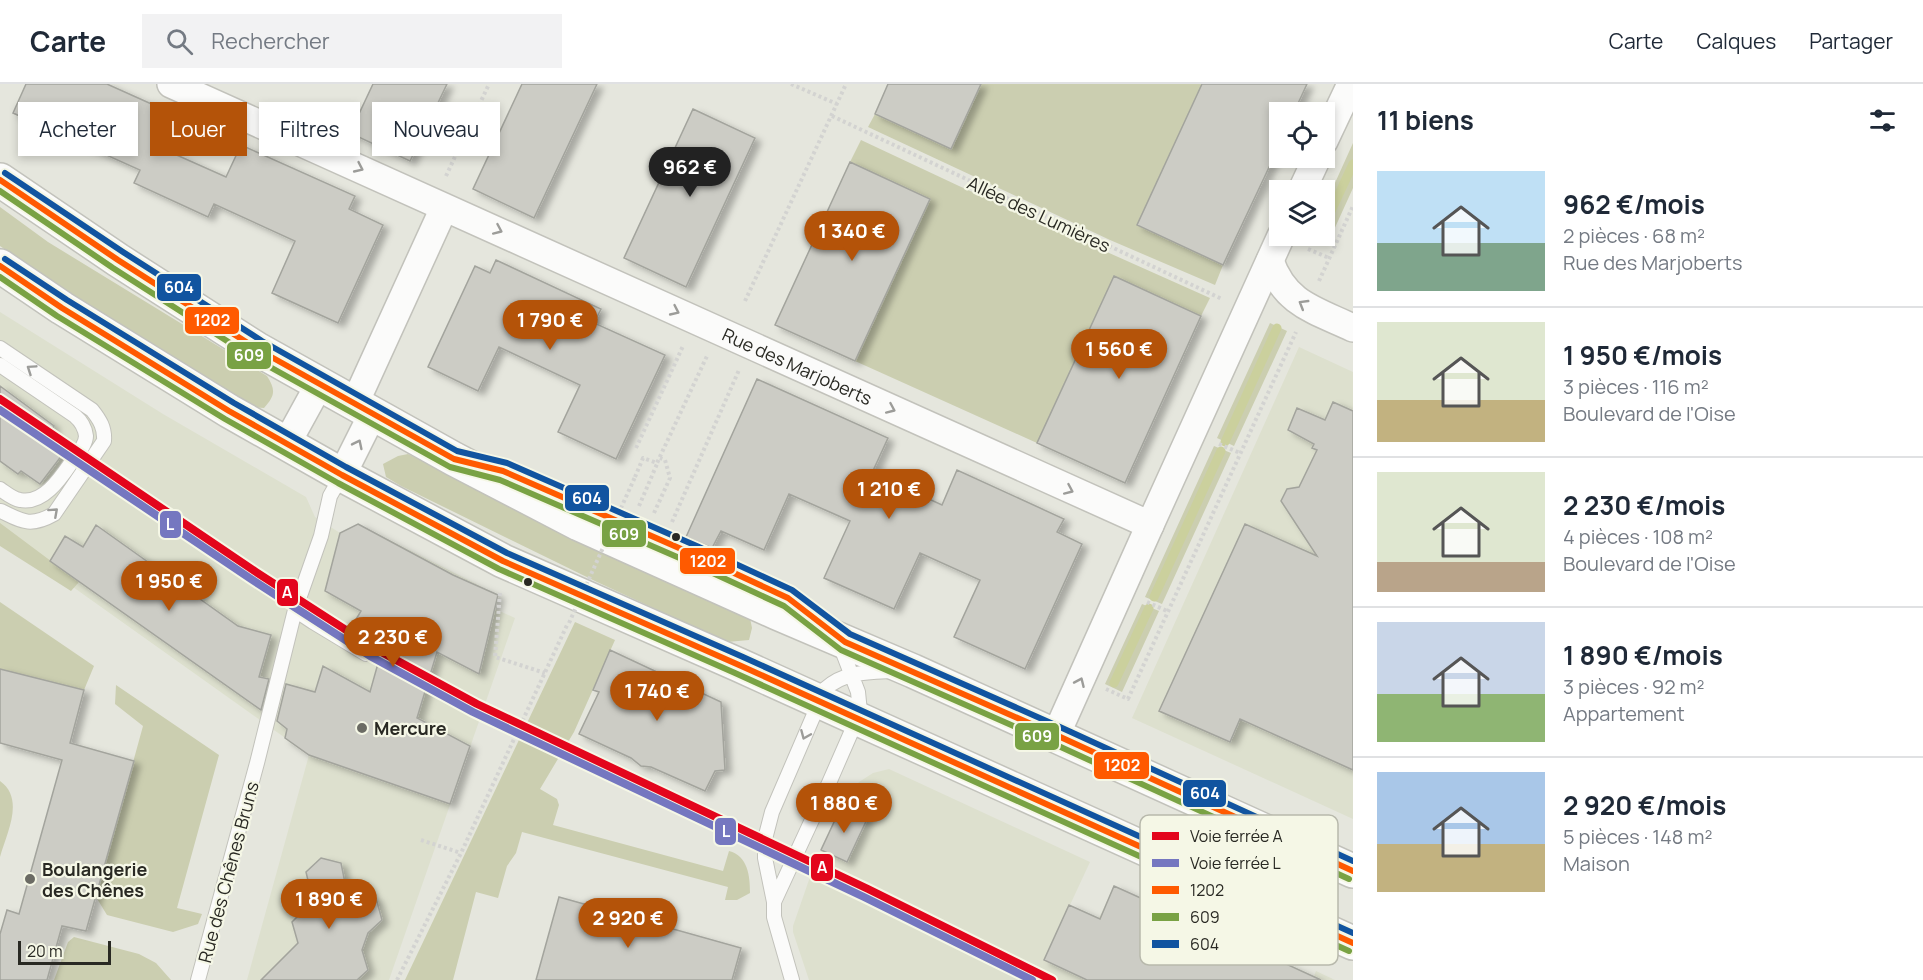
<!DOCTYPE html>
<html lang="fr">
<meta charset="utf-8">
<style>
body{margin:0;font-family:Manrope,sans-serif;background:#f2f2f3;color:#1f2937;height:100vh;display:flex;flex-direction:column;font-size:22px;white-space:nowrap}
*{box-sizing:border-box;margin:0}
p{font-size:20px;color:#747a83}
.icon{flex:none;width:33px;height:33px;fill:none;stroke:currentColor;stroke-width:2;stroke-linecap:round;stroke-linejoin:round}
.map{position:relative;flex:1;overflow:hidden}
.side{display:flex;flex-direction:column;background:#fff;width:570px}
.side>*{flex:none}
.hud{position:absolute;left:18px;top:18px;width:570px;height:54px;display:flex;gap:12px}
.buttons{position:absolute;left:1269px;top:18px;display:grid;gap:12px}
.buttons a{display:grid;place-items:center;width:66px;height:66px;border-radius:0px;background:#fff;box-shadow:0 3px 9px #0003;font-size:30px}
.scale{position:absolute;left:18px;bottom:15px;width:93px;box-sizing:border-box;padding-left:6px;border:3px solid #292923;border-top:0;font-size:16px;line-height:21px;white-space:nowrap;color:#292923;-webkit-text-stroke:4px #f5f7e6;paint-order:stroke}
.price{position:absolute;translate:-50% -51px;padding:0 14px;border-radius:21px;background:#b45309;color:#fff;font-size:20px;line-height:39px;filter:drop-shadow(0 2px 3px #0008)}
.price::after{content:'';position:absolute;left:50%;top:36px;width:18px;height:14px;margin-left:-9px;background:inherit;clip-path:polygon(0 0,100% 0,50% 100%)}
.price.current{background:#222;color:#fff}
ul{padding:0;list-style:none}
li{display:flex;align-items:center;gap:18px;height:150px;padding:0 24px}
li+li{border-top:2px solid #e0e1e3}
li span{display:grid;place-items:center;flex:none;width:168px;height:120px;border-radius:0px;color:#555}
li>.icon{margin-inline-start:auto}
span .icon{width:72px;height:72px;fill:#fffc;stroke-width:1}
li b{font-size:26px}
h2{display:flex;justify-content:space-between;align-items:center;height:72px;padding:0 24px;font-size:26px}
.pill{padding:0 21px;border-radius:0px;background:#fff;box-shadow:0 3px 9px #0003;font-size:21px;line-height:54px}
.pill.current{background:#b45309;color:#fff}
header{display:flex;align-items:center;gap:36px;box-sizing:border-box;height:84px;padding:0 30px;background:#fff;border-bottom:2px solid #e0e1e3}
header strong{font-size:28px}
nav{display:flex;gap:33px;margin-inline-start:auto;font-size:21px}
.search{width:420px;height:54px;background:#f2f2f3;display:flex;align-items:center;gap:15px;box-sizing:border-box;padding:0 21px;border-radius:0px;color:#747a83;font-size:22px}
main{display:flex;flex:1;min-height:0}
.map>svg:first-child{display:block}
.built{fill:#dde0ce}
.green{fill:#cbceb0}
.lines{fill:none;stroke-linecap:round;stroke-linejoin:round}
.stream{stroke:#cbd09d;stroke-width:9}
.building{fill:#ccccc5;stroke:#a3a49d;stroke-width:1.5;filter:url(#shadow)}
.lane-casing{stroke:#c2c2bb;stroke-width:16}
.street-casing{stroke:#c2c2bb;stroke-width:30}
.secondary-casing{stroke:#c2c2bb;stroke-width:36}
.path{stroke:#d3d3d1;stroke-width:4;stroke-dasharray:3 3;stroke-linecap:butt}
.lane{stroke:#fbfbfa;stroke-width:14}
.street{stroke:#fbfbfa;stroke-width:27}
.secondary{stroke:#fbfbfa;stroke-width:33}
.path-bridge{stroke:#d3d3d1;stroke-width:4;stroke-dasharray:3 3;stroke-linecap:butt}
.bus-1-casing{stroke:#f5f7e6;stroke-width:10}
.bus-2-casing{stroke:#f5f7e6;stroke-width:10}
.bus-3-casing{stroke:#f5f7e6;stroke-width:10}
.bus-1{stroke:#ff5a00;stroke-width:6}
.bus-2{stroke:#79a244;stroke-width:6}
.bus-3{stroke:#1154a0;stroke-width:6}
.rail-1-casing{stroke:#f5f7e6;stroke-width:12}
.rail-2-casing{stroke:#f5f7e6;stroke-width:12}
.rail-1{stroke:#e3051c;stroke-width:8}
.rail-2{stroke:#7577c0;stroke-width:8}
.oneway{stroke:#9c9c99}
.bus-dot{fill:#292923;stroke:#f5f7e6;stroke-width:2}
.poi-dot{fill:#6b6b64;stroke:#f5f7e6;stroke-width:2}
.labels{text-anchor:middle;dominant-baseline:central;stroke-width:4.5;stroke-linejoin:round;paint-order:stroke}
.street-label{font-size:18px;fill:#292923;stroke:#f5f7e6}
.poi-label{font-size:18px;font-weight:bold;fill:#292923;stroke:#f5f7e6;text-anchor:start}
.key{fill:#f5f7e6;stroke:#b8b9ac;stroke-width:1.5}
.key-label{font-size:16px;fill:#292923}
.line-badge{stroke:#f5f7e6;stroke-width:2}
.badge-label{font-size:16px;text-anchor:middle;font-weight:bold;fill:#fff}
</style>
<header>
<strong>Carte</strong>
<div class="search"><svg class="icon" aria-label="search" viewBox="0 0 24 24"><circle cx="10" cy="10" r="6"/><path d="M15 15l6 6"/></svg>Rechercher</div>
<nav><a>Carte</a><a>Calques</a><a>Partager</a></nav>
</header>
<main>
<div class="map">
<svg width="1353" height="896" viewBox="0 0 1353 896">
<defs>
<filter id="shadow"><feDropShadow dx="6" dy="4" stdDeviation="3" flood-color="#0004"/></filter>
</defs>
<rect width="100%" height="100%" fill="#e5e6dd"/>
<!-- built -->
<path class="built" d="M0 228 163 330 306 413 315 433 340 449 358 440 498 511 495 525 515 534 389 896H247L309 671 0 451Z
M1299 263 1353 288V735L1132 634Z
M889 685 1090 778 1070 821 1099 834 1114 802 1285 880 1287 878 1290 879 1289 881 1314 892 1316 887 1335 896H809L793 848V842L811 790 842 721 859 698 873 689Z"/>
<!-- green -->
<path class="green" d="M981 0H1202L1137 141 1223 181 1215 201 1110 156 868 43 875 30 951 65Z
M861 56 959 102 1210 214 1201 232 1114 192 1037 359 855 277 930 115 850 78Z
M1353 59V104L1328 159 1312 152H1324L1325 121Z
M0 123 48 158 267 292C276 306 275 312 264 324L251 323 117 242 0 162Z
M1270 239 1287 247 1234 362 1217 354Z
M1214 362 1231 369 1162 520 1145 513Z
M408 370 750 534 752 544 749 556 727 558 597 498 401 402 386 393 383 380 398 372Z
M0 439 79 498 71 507 0 462Z
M0 518 94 582 84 606 0 585Z
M1142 520 1159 527 1122 608 1105 600Z
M575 538 615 556 574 648 540 705 557 715 559 721 553 741 723 787 729 767C748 772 750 792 750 809L737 816H725L728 803 522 748 516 769 507 782 498 814 476 808 453 896H405Z
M116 601 219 671 177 824 202 830 198 840 173 848 107 831 96 813 143 642 115 620Z
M0 697C25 715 7 748 0 773Z
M74 853 139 870 156 879 171 896H54L68 858Z"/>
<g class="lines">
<!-- stream -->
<path class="stream" d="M1324 142 1353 80
M1319 154 1320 152
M1225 358 1277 244
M1154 513 1221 367
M1114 599 1149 524"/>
</g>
<!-- building -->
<path class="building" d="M26 0H107L167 27 152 60 226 93 241 61 355 112 349 125 383 141 338 239 272 209 295 157 214 120 208 133 134 99 140 86 13 29Z
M373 0H447L410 77 350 49Z
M522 0H597L534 134 473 105Z
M888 0H981L951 65 875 30Z
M1202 0H1307L1294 28H1280V60L1223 181 1137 141Z
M693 25 755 54 686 203 624 174Z
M850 78 930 115 855 277 775 241Z
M496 176 601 225 594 239 665 271 616 375 558 348 580 301 499 263 478 307 428 283 475 182 490 189Z
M1114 192 1201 232 1125 399 1037 359Z
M757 295 888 354 872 389 942 421 957 386 1064 435 1057 448 1082 460 1025 585 954 553 980 496 920 469 894 525 824 494 850 437 789 410 764 466 721 447 712 464 686 453Z
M0 302 54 342 50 348 69 362 40 400 21 387 18 390 0 377Z
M1333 318 1353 327V686L1240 635 1230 658 1159 627 1245 440 1317 472 1281 417 1287 405 1299 403 1317 366 1312 364 1314 360 1288 346 1297 324 1325 336Z
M358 440 453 491 498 511 479 590 437 568 417 634 470 662 450 720 309 671 285 654 287 645 277 637 286 600 315 608 323 582 370 608 384 558 361 545 362 541 355 537 361 527 325 507 340 449Z
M96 441 238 542 271 551 259 593 269 595 261 626 50 477 65 452 83 463Z
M610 566 721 618 725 686 715 687 705 707 651 683 641 682 631 674 579 650 599 608 593 606Z
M0 585 84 606 70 659 134 677 86 847 62 842 47 896H0V850L7 826 19 830 62 676 0 659Z
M842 721 868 733 847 778 821 766Z
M321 774 341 779 345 799 357 810 376 814 382 836 368 849 362 866 368 886 357 896H261L298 859 292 838 306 824 311 809 306 788Z
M1114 802 1225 852 1321 896H1087L1044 876 1069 821 1100 835Z
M559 813 741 864 732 896H536Z"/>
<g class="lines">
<!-- lane casing -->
<g class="lane-casing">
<path id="lane" d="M0 264 92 326C100 336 105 344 104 357L54 430C31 443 23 438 1 427
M0 281 75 332C81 337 85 344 86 352 86 360 78 370 73 376 62 392 44 421 20 416 13 415 6 409 0 405
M548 407 695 471 788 514 808 528
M295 526 313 538 366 570
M774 818 829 699 860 628 858 608 842 566 838 561
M198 896 257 679 295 526 321 452 330 412 342 391
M792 896 774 833V818L765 774V755L772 728 825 605C844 588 866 588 890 587"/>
</g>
<!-- street casing -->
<g class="street-casing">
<g id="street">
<path id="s1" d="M171 0 1150 441 1281 152"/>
<path d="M1324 57 1351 0"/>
<path d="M1302 106 1317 74"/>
<path d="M1270 177C1285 220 1315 226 1353 244"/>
<path d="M355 319 444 124"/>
<path d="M287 359 320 299"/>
<path d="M342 391 373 329"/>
<path d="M1056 651 1150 441"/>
</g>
</g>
<!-- secondary casing -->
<g class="secondary-casing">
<path id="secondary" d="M0 96 118 176 257 265 454 375 579 440 777 529 913 587 1353 787
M0 182 62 224 229 327 342 391 503 477 739 581 1353 859"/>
</g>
<!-- path -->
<path class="path" d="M791 0 837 20
M832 32 1222 215
M446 92 489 0
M1308 165 1329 174
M1319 197 1353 122
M745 217 846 0
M1219 360 1240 369
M636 364 683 262
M635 393 643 374 657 379 707 272
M639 422 657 380
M654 429 670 394 665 376 660 374
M672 438 739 286
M500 509 495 573 545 589
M1147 518 1167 527
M1106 605 1128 615 1296 248
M421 756 461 769
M397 896 461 769 568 539"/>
<!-- lane -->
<use href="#lane" class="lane"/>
<!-- street -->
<use href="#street" class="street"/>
<!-- secondary -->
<use href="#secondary" class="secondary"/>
<!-- path-bridge -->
<path class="path-bridge" d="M569 539 635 393"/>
<!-- bus-1 casing -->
<g class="bus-1-casing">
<path id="bus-1" d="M0 96 118 176 257 265 454 375 503 387 695 471 788 514 845 558 1056 651 1353 787
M0 182 62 224 229 327 342 391 503 477 739 581 1353 859"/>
</g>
<!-- bus-2 casing -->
<g class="bus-2-casing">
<path id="bus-2" d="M0 107 113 184 252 273 450 383 500 396 691 479 784 522 841 566 1052 659 1349 795
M0 193 57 232 225 335 338 399 499 485 735 589 1349 867"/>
</g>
<!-- bus-3 casing -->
<g class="bus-3-casing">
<path id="bus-3" d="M5 89 123 168 262 257 457 367 507 379 699 463 792 506 850 550 1060 643 1353 777
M5 175 67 216 234 319 346 383 507 469 743 573 1353 849"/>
</g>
<!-- bus-1 -->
<use href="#bus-1" class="bus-1"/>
<!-- bus-2 -->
<use href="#bus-2" class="bus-2"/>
<!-- bus-3 -->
<use href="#bus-3" class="bus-3"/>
<!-- rail-1 casing -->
<g class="rail-1-casing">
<path id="rail-1" d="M0 315 256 488 374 564 477 620 868 805 1052 896"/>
</g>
<!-- rail-2 casing -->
<g class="rail-2-casing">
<path id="rail-2" d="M0 326 251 495 370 572 473 628 864 813 1032 896"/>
</g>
<!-- rail-1 -->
<use href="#rail-1" class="rail-1"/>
<!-- rail-2 -->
<use href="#rail-2" class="rail-2"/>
</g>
<!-- one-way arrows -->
<defs><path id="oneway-chevron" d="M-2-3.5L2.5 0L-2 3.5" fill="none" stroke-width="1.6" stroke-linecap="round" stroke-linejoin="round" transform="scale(1.5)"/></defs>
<g class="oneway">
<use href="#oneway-chevron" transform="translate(359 84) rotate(25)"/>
<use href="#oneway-chevron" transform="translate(498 146) rotate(24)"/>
<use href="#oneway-chevron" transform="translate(1303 220) rotate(-149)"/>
<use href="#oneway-chevron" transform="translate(675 227) rotate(25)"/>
<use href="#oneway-chevron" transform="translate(31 285) rotate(-146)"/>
<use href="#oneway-chevron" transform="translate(891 325) rotate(24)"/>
<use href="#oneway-chevron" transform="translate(358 360) rotate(-64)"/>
<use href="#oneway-chevron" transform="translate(1069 406) rotate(24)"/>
<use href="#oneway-chevron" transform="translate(54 428) rotate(-42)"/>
<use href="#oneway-chevron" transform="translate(1080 598) rotate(-66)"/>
<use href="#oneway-chevron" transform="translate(805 651) rotate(113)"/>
</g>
<!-- markers -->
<g class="bus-dot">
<circle cx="676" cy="453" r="5"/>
<circle cx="528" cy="498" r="5"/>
</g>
<g class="poi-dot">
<circle cx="362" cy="644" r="6"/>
<circle cx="30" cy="795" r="6"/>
</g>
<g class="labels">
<!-- street labels -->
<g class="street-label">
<text transform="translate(1039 130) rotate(25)">Allée des Lumières</text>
<text stroke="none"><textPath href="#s1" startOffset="687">Rue des Marjoberts</textPath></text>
<text transform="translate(228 788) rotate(-75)">Rue des Chênes Bruns</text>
</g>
<!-- poi labels -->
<g class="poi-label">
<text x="374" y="644">Mercure</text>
<text x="42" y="785">Boulangerie<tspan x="42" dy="21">des Chênes</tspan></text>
</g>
</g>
<!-- legend -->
<rect x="1140" y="731" width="198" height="150" rx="9" class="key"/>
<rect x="1152" y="748" width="27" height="8" fill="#e3051c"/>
<rect x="1152" y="775" width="27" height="8" fill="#7577c0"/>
<rect x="1152" y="802" width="27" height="8" fill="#ff5a00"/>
<rect x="1152" y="829" width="27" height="8" fill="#79a244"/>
<rect x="1152" y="856" width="27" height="8" fill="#1154a0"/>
<g class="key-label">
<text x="1190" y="758">Voie ferrée A</text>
<text x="1190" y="785">Voie ferrée L</text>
<text x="1190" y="812">1202</text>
<text x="1190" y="839">609</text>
<text x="1190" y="866">604</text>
</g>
<g class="line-badge">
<rect x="156" y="189" width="46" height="29" rx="6" fill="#1154a0"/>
<rect x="184" y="222" width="56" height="29" rx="6" fill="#ff5a00"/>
<rect x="226" y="257" width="46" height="29" rx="6" fill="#79a244"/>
<rect x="564" y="400" width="46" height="28" rx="6" fill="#1154a0"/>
<rect x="159" y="426" width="23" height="29" rx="6" fill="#7577c0"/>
<rect x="601" y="435" width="46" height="29" rx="6" fill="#79a244"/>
<rect x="679" y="463" width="57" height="28" rx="6" fill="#ff5a00"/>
<rect x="276" y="494" width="23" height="29" rx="6" fill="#e3051c"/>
<rect x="1014" y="638" width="46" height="29" rx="6" fill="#79a244"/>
<rect x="1093" y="667" width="57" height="29" rx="6" fill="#ff5a00"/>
<rect x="1182" y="695" width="45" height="29" rx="6" fill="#1154a0"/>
<rect x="714" y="733" width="23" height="29" rx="6" fill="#7577c0"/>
<rect x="810" y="769" width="24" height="29" rx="6" fill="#e3051c"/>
</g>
<g class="badge-label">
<text x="179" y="209">604</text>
<text x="212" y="242">1202</text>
<text x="249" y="277">609</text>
<text x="587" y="420">604</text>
<text x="170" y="446">L</text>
<text x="624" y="456">609</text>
<text x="708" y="483">1202</text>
<text x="287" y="514">A</text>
<text x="1037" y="658">609</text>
<text x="1122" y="687">1202</text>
<text x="1205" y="715">604</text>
<text x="726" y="753">L</text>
<text x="822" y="789">A</text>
</g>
</svg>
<div class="buttons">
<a><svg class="icon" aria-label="locate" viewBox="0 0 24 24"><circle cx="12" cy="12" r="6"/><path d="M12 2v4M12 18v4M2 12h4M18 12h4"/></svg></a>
<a><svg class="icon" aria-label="layers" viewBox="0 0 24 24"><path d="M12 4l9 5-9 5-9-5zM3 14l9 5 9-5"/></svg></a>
</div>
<div class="scale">20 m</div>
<b class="price current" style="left:690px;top:114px">962 €</b>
<b class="price" style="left:852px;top:178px">1 340 €</b>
<b class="price" style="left:550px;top:267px">1 790 €</b>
<b class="price" style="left:1119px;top:296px">1 560 €</b>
<b class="price" style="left:889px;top:436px">1 210 €</b>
<b class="price" style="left:169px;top:528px">1 950 €</b>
<b class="price" style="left:393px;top:584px">2 230 €</b>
<b class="price" style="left:657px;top:638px">1 740 €</b>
<b class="price" style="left:844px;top:750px">1 880 €</b>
<b class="price" style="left:329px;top:846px">1 890 €</b>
<b class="price" style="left:628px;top:865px">2 920 €</b>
<div class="hud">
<a class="pill">Acheter</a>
<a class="pill current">Louer</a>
<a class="pill">Filtres</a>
<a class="pill">Nouveau</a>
</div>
</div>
<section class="side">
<h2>11 biens<svg class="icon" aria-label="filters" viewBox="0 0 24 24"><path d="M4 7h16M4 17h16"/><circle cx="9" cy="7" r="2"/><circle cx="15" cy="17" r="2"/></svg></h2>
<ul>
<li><span style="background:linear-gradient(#bfe0f5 60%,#7fa58c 0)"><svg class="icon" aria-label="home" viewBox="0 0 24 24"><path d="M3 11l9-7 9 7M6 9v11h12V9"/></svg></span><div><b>962 €/mois</b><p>2 pièces · 68 m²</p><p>Rue des Marjoberts</p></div></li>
<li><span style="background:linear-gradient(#dfe7d0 65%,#c2b280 0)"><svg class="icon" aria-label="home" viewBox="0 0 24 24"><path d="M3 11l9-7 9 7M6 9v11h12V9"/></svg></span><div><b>1 950 €/mois</b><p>3 pièces · 116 m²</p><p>Boulevard de l'Oise</p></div></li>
<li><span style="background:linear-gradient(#dfe7d0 75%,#b9a48a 0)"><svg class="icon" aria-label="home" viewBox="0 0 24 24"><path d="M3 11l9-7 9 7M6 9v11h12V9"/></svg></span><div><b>2 230 €/mois</b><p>4 pièces · 108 m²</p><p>Boulevard de l'Oise</p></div></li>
<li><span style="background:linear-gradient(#c9d6e8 60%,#8fb573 0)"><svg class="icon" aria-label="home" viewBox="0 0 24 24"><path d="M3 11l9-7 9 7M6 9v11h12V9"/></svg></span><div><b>1 890 €/mois</b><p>3 pièces · 92 m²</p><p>Appartement</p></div></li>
<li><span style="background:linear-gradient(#a9c7e8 60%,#c2b280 0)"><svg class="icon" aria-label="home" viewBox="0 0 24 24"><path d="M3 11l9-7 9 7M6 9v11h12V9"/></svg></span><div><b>2 920 €/mois</b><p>5 pièces · 148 m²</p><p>Maison</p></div></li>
</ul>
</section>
</main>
